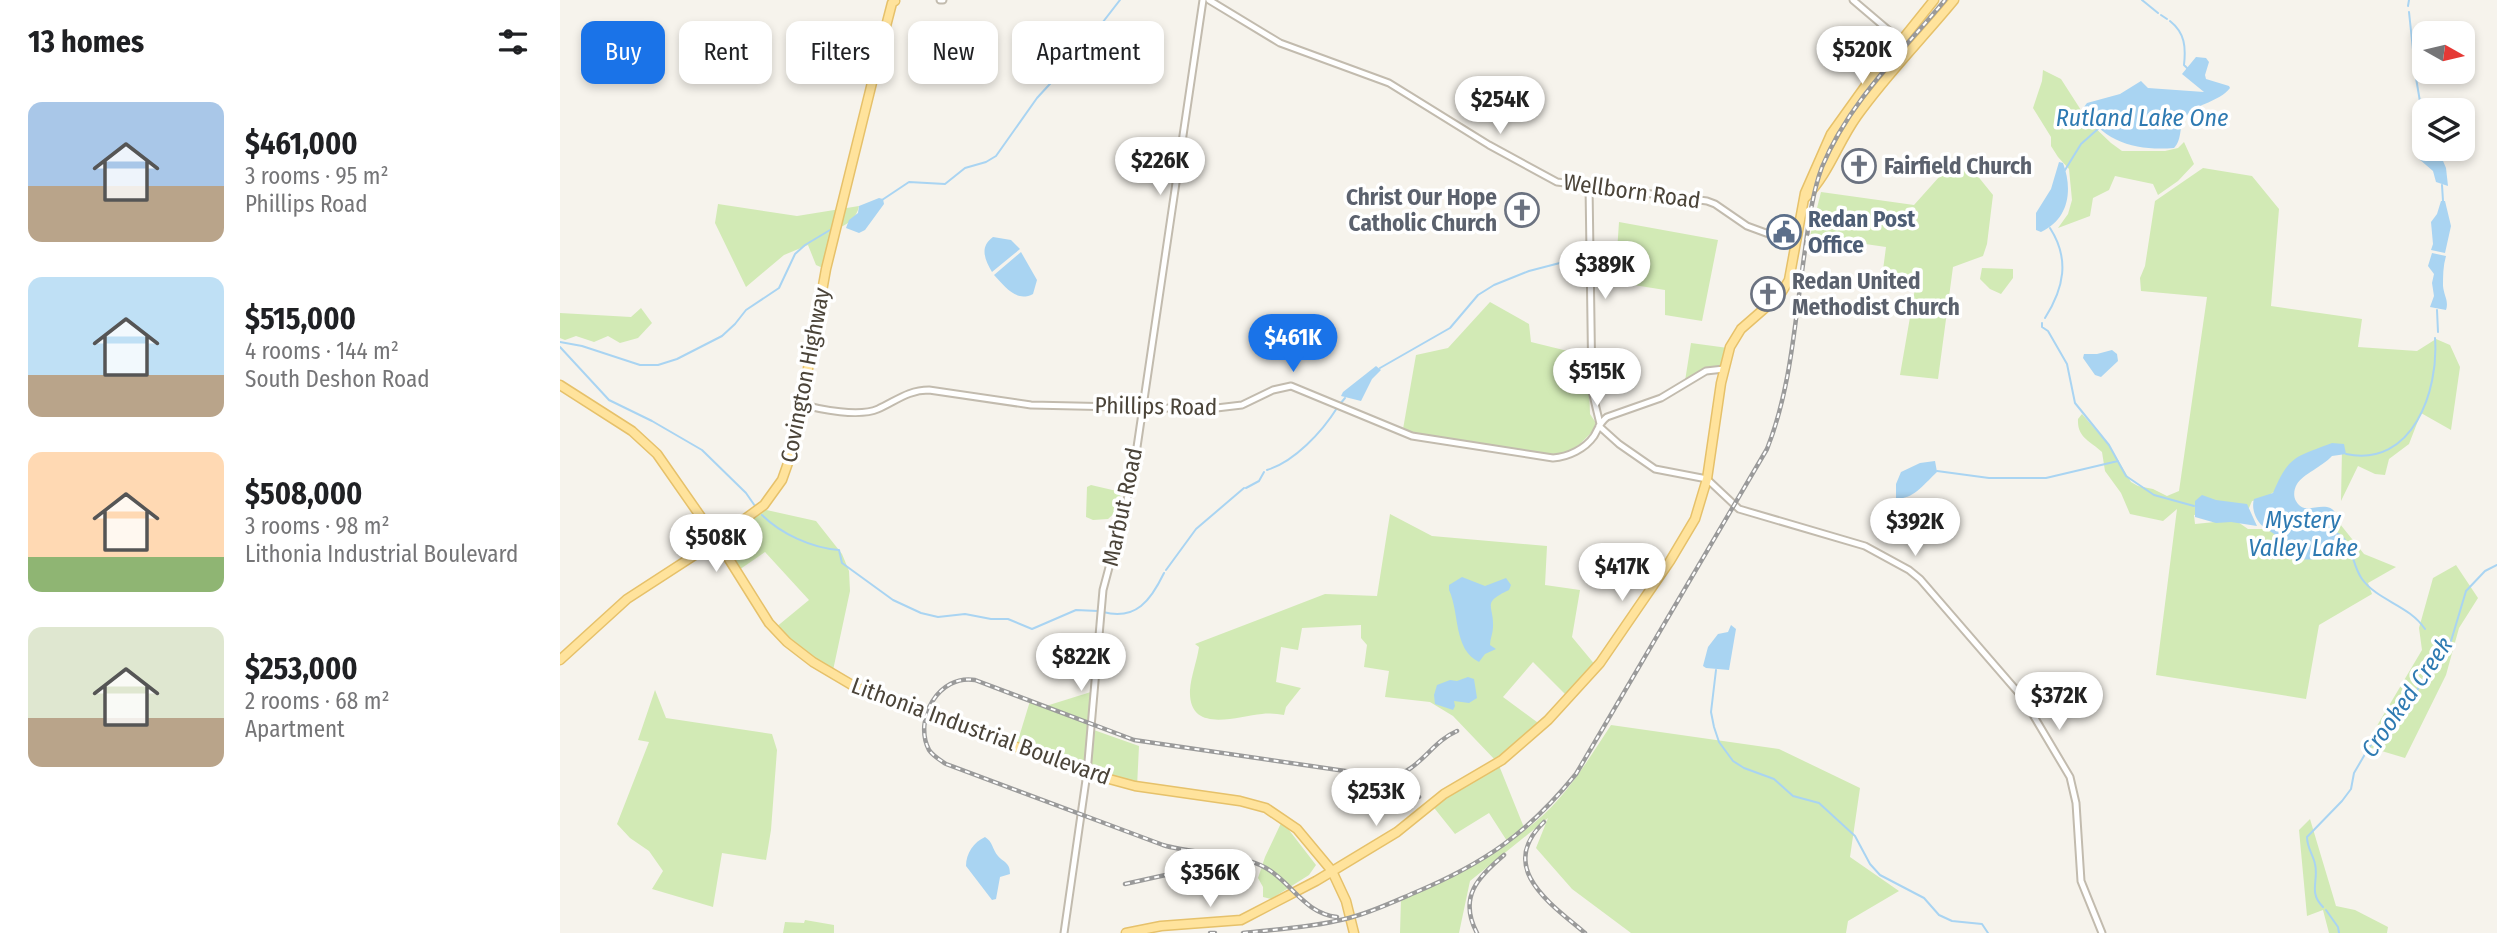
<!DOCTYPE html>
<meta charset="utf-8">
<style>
body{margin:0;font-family:"Fira Sans Condensed",sans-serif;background:#f2f2f2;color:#202124;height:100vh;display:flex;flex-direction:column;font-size:26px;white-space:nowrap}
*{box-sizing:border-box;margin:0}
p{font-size:23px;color:#757577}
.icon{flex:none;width:38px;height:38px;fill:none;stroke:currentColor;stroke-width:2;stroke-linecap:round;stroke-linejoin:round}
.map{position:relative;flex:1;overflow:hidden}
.side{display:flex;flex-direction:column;background:#fff;width:560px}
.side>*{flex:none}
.hud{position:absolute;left:21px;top:21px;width:665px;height:63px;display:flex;gap:14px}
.needle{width:46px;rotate:98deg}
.buttons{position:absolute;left:1852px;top:21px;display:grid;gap:14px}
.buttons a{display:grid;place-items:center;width:63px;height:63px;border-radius:14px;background:#fff;box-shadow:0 4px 10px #0003;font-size:35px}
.price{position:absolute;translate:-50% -60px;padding:0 16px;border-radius:24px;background:#fff;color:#222;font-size:23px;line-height:46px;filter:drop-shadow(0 2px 4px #0008)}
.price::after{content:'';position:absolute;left:50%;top:42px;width:21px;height:16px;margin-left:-10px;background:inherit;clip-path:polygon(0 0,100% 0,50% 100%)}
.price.on{background:#1a73e8;color:#fff}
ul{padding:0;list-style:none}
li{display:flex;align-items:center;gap:21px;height:175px;padding:0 28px}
li span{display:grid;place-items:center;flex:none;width:196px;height:140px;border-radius:14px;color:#555}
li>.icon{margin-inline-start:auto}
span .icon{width:84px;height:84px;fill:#fffc;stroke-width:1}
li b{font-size:30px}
h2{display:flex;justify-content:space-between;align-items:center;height:84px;padding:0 28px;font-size:30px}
.tag{padding:0 24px;border-radius:14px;background:#fff;box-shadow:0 4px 10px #0003;font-size:24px;line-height:63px}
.tag.on{background:#1a73e8;color:#fff}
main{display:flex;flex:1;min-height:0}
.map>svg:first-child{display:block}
.green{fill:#d2eab5}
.water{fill:#a9d4f2}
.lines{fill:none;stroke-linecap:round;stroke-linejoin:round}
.stream{stroke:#a9d4f2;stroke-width:2}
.minor-casing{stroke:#c2bbae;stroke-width:9}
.major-casing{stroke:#e6c16a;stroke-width:11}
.minor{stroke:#fff;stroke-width:5}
.major{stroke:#ffe39c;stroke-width:8}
.rail-casing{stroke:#9a9a9a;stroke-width:4.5}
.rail{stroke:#fff;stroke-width:2;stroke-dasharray:5;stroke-linecap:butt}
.labels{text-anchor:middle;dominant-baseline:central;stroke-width:7;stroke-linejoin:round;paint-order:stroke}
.worship-label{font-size:23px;font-weight:bold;fill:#5b616d;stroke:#fff;text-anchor:start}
.street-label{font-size:23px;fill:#4b4439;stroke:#fff}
.service-label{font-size:23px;font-weight:bold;fill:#4e5e75;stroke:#fff;text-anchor:start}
.water-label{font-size:24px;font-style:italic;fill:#2e7ab2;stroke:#fff}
</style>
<main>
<section class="side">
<h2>13 homes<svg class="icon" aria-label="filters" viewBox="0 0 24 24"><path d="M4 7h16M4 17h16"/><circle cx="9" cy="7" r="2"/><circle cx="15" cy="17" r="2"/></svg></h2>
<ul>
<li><span style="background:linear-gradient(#a9c7e8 60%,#b9a48a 0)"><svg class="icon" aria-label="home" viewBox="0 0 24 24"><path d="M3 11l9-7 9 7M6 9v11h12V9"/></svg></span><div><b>$461,000</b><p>3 rooms · 95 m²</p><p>Phillips Road</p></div></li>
<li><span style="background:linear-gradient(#bfe0f5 70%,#b9a48a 0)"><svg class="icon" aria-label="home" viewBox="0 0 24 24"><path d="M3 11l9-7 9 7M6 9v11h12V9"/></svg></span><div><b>$515,000</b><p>4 rooms · 144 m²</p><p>South Deshon Road</p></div></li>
<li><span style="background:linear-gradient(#ffd9b3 75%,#8fb573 0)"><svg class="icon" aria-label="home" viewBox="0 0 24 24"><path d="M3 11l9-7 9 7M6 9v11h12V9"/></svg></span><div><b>$508,000</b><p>3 rooms · 98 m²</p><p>Lithonia Industrial Boulevard</p></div></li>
<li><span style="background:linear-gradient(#dfe7d0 65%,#b9a48a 0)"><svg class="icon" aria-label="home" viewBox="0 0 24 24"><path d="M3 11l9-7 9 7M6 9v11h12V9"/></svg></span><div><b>$253,000</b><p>2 rooms · 68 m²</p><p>Apartment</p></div></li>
</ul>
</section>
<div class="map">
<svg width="1937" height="933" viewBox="0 0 1937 933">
<rect width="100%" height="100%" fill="#f6f3ec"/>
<!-- green -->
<path class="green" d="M1483 70 1501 79 1528 121 1551 143 1562 151H1605L1618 148 1624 142 1634 164 1618 181 1598 195 1593 184 1555 176 1549 190 1533 198 1530 216 1498 228 1508 214 1512 200 1509 169 1498 157 1491 146V137L1473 108 1482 81Z
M1388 167 1412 169 1433 195 1427 244 1423 256 1393 267 1378 379 1340 375 1357 277 1321 285 1326 247 1250 236 1261 192 1354 205Z
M1643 168 1692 176 1719 209 1711 306 1802 319 1798 347 1857 351 1876 339 1890 345 1900 367 1891 430 1861 413 1849 444 1829 459 1825 475 1815 474 1798 466 1781 501 1782 448 1703 499 1692 501 1689 508 1634 515 1635 524 1675 520 1688 529H1708L1756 554 1770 555 1780 524 1804 554 1836 567 1808 583 1812 594 1759 625 1746 699 1596 675 1617 509 1603 521 1570 514 1561 493 1545 471 1542 452C1531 441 1517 438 1518 419L1522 414 1549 445 1571 482 1578 486 1593 489 1607 496 1619 491 1647 297 1581 291 1580 278 1585 266 1595 201Z
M158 204 237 216 299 206C297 218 287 225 276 229L265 269 256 265 248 245 224 255 186 287 155 223Z
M1059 222 1158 240 1142 321 1105 315V290L1055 282Z
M1422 268 1453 269V278L1441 294 1430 289 1420 279Z
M930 302 969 324 971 342 1028 356 1030 414 1036 423V428L1019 445 1004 454 990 455 857 434 843 429 856 355 888 348Z
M81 308 92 323 78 338 60 343 48 336 34 342 16 336 5 340 0 338V313L71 317Z
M1131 343 1168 348 1162 367 1146 369 1125 381Z
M531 485 561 492 558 510 548 519 533 520 526 517 527 487Z
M197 508 256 521 282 554 289 571 290 591 272 675 215 628 249 600 205 552 176 572 153 542Z
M830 514 872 536 987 546 985 585 1020 590 1012 637 1036 666 1009 698 973 662 943 697 981 725 938 763 965 830C1002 804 1026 763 1051 725L1219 749 1300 788 1290 857 1339 891 1288 921 1286 933H1071L1012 889 976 848 988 818 910 881 899 933H840L841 899C883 884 911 869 947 841L929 813 895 834 871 804 937 762 893 716 870 702 825 697 829 671 804 667 807 645 801 638V625L742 628 738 650 721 647 716 682 741 688 726 707 724 715C717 714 710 713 702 714 677 716 628 735 630 690 631 676 637 661 639 647L635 644 765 594 817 596Z
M1896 565 1918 598 1899 628 1886 675 1845 758 1805 746 1862 650 1859 628 1873 578Z
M95 690 106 718 212 734 217 750 211 830 206 860 162 853 153 907 92 889 103 871 89 851 70 838 57 824 89 742 78 740Z
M534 691 531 729 579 746 577 787 456 747 470 701 486 706Z
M1750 819 1776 906 1795 910 1828 927 1827 933H1769L1763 910 1747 916 1739 830Z
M722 821 756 865 749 875 711 899 703 897V887L698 878 705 857Z
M245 920 274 925V933H223L225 922 244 923Z"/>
<!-- water -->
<path class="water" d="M1636 57 1646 58 1649 62 1645 75 1646 79 1669 86 1670 88C1659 102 1638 103 1626 116 1618 126 1623 139 1614 148 1578 151 1541 143 1524 107L1527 103 1560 94 1581 81 1588 88 1644 92 1622 74Z
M1864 144V149H1878L1886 168 1888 186 1876 182 1873 171 1859 159Z
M1499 162 1503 163C1513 190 1509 219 1481 232L1476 230V213L1491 189Z
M319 198 323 199 324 204 305 230 299 233 286 228 289 220 298 213 299 206Z
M1881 201H1885L1891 226 1885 253 1871 250 1873 244 1871 222 1877 214Z
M433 237 451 240 460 249 432 272C425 260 419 247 433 237Z
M461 252 477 280 473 294C456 303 445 286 434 275Z
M1872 253 1886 256C1883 266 1883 276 1883 286 1884 296 1889 301 1886 310L1870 307 1874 296 1872 283 1874 274 1868 266Z
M1552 350 1557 354 1558 361 1541 377 1535 375 1523 358 1524 354H1537Z
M816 366 821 370 812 379 801 401 781 396 783 392Z
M1772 443 1784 444 1786 454 1772 456C1762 467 1743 474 1737 484 1734 489 1733 496 1736 501 1743 514 1755 505 1767 507 1773 508 1776 513 1779 518 1779 528 1774 547 1766 554 1757 563 1734 560 1725 553 1717 548 1719 540 1714 534 1712 532 1707 530 1705 528 1696 522 1691 509 1694 499L1713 493C1729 455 1736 457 1772 443Z
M1375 461 1377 472C1365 483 1352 501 1336 498V484L1341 472 1360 463Z
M1642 495 1656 500 1687 504 1697 526 1671 522 1656 523 1635 517V501Z
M902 577 925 586 946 578 951 585 949 590C921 603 934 605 933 627 933 633 930 639 930 645L936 649 925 654 919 662C893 649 900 614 889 590V585Z
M1171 625 1176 629 1169 670 1146 668 1143 666 1148 647 1158 634 1168 632Z
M908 677 914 679 917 698 909 703 894 701 895 706 893 710 875 704 874 695 877 685 890 680 897 681Z
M425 837C433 842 432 849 438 856 444 863 450 862 450 874L440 877 436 899 432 900 406 866C406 853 414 842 425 837Z"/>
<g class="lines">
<!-- stream -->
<path class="stream" d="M1582 0 1598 13
M1848 6 1849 0
M1849 12 1856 78 1864 125
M1601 15 1607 19
M1610 21C1625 33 1626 47 1624 65L1627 68
M1505 170 1521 144 1539 128
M1882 185 1883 201
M322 200 349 182 385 184 405 168 426 162 436 156 477 98 522 49 560 0
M1877 310 1878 332
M1485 318C1504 288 1510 259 1490 228
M1482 323V327L1488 331 1507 364 1515 403 1549 445 1566 476 1594 495 1634 506
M0 342 22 346 80 365H98L117 359 162 336 175 324 186 310 219 288 235 254 245 245 270 230
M0 347 49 400 92 421 142 450 186 493 195 506
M820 368 890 328 918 295 934 285 969 271 1019 258
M780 404 785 398
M1786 454C1853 468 1879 390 1875 338
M707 470C734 462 762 432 777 408
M1377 471 1429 478H1486L1558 461
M686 488 699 481 704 472
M202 515C221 534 252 548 279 550L282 563 333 600 361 613 378 617 405 614 431 619H448L472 629 516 610 538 611
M1776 533C1793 540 1791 564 1802 579 1818 601 1849 605 1865 629
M606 570 636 529 684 488
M543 612C576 621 591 600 604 573
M1879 641 1881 651
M1156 670 1151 712 1154 727 1159 742 1173 761 1184 768 1214 779 1233 796 1259 803 1295 836 1310 864 1320 875 1364 898 1379 915 1392 921 1422 924 1428 933
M1763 907C1748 892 1759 881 1755 864 1753 854 1747 848 1747 837L1782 801 1791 789 1794 773 1808 749 1834 714 1856 692 1870 668 1891 641 1906 591 1925 571 1937 565
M1766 910 1778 927 1779 933"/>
<!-- minor casing -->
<g class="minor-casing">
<path id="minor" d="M380 0H383
M649 0 720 43 829 83 929 145 997 182 1147 201 1155 204 1187 226 1236 244
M1293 0 1340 40
M1029 185 1032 391 1040 424
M242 404C260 410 300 417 318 409 336 401 348 390 369 390L471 405 648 409 682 405 713 390 731 386 852 436 993 458C1008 457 1025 449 1034 436 1038 429 1040 422 1047 417L1101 398 1146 371 1164 369
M1039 426 1059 444 1095 469 1147 479 1179 509 1305 546 1349 570 1360 579 1463 698 1510 777 1516 803 1521 881 1542 933
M504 933 527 773 543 590 572 481 643 0"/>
</g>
<!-- major casing -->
<g class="major-casing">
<path id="major" d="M1245 198C1270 172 1277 144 1297 116 1326 75 1362 39 1394 0
M0 385 72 431 97 454 157 540 209 623 227 642 253 662 297 688 527 773 575 786 680 801 706 808 737 829 772 871 786 901 794 933
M0 660 67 599 141 551 204 505 222 480 234 446 266 269 325 30 332 3 335 1
M566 933 601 926 681 920 756 881 837 832 884 794 942 760 988 720 1040 663 1110 561 1135 519 1147 479 1161 383 1170 347 1181 329 1220 295 1229 280 1245 193 1271 134 1309 81 1374 0"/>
</g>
<!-- minor -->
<use href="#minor" class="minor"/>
<!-- major -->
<use href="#major" class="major"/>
<!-- rail casing -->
<g class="rail-casing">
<path id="rail" d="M830 777C859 772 871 742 897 731
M984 822C936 868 991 904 1025 933
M565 884 610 874 633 862 648 857
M777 917C744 913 732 883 706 868 683 854 632 854 603 845L386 764C380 760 373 756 369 750 353 719 379 674 415 680L574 740 833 778 845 783 859 797
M650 933H655
M683 933C718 929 755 927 789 918 812 912 833 902 854 893 925 863 967 834 1016 774L1207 449C1232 386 1235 317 1245 250 1249 222 1252 194 1262 167 1289 102 1341 53 1385 0
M917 933C898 897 918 877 944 855"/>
</g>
<!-- rail -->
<use href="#rail" class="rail"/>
</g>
<!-- icons -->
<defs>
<g id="church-ring" transform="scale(1.75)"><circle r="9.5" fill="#fff" stroke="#6b7280" stroke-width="1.5"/><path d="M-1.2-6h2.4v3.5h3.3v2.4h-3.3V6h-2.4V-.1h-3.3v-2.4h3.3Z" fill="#6b7280"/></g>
<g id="civic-ring" transform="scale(1.75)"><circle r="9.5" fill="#fff" stroke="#5c6f8a" stroke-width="1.5"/><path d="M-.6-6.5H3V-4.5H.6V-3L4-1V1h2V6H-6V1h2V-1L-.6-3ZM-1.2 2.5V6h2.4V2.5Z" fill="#5c6f8a"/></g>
</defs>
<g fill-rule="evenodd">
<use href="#church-ring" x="1299" y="166"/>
<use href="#church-ring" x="962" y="210"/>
<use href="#civic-ring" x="1224" y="232"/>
<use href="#church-ring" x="1208" y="294"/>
</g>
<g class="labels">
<!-- worship labels -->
<g class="worship-label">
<text x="1324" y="166">Fairfield Church</text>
<text x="937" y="197" text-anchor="end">Christ Our Hope<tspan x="937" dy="26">Catholic Church</tspan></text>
<text x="1232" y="281">Redan United<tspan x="1232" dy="26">Methodist Church</tspan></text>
</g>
<!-- street labels -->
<g class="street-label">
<text transform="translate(1072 191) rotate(8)">Wellborn Road</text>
<text transform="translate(245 375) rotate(-79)">Covington Highway</text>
<text transform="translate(596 406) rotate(1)">Phillips Road</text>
<text transform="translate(562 507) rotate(-78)">Marbut Road</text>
<text transform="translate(421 731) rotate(20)">Lithonia Industrial Boulevard</text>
</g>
<!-- service labels -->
<g class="service-label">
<text x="1248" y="219">Redan Post<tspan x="1248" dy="26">Office</tspan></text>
</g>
<!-- water labels -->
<g class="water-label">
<text x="1582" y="118">Rutland Lake One</text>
<text x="1743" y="520">Mystery<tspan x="1743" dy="28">Valley Lake</tspan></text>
<text transform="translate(1847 697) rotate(-55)">Crooked Creek</text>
</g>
</g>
</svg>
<div class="buttons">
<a><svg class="needle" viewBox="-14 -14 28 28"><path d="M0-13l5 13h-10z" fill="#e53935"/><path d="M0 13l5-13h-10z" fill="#757577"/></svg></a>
<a><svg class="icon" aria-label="layers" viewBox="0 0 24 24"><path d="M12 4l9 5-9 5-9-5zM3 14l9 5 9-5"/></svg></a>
</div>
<b class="price" style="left:1302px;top:86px">$520K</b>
<b class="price" style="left:940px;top:136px">$254K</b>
<b class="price" style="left:600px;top:197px">$226K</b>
<b class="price" style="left:1045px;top:301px">$389K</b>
<b class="price on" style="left:733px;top:374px">$461K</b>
<b class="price" style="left:1037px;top:408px">$515K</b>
<b class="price" style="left:1355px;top:558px">$392K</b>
<b class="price" style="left:156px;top:574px">$508K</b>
<b class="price" style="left:1062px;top:603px">$417K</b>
<b class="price" style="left:521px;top:693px">$822K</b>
<b class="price" style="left:1499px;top:732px">$372K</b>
<b class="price" style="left:816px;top:828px">$253K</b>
<b class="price" style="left:650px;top:909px">$356K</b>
<div class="hud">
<a class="tag on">Buy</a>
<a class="tag">Rent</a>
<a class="tag">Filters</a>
<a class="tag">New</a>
<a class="tag">Apartment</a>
</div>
</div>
</main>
